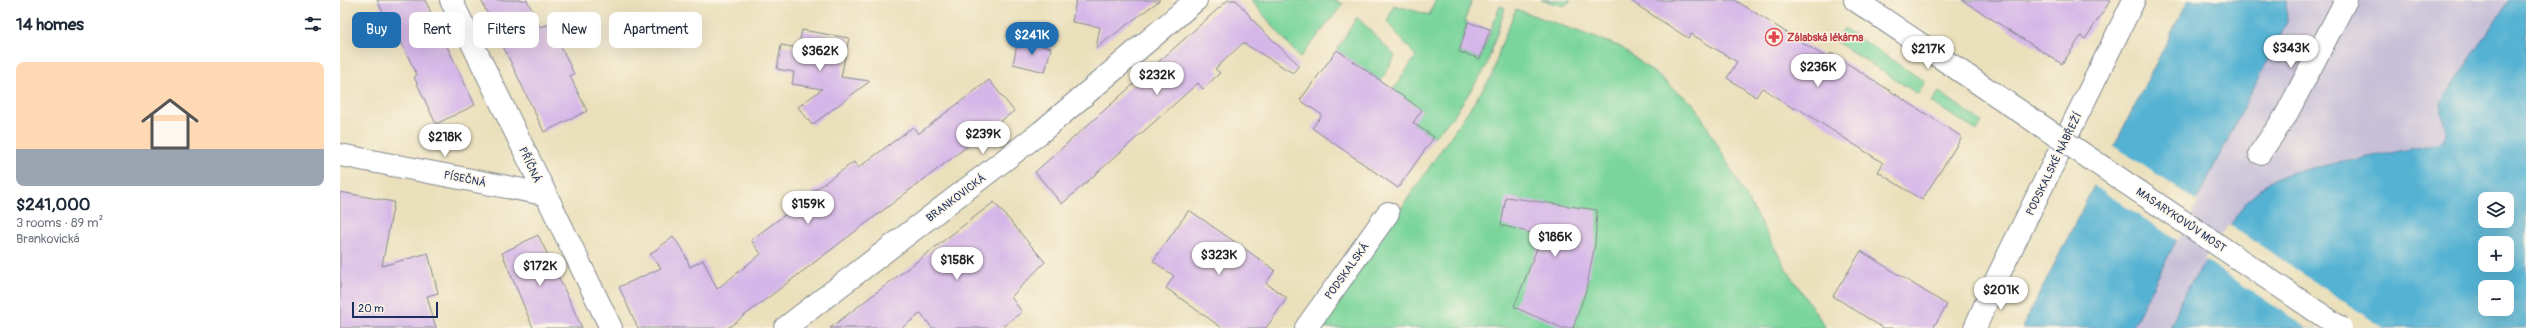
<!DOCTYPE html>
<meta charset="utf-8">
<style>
body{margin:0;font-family:Pangolin,sans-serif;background:#f2f2f3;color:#1f2937;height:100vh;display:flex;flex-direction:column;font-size:15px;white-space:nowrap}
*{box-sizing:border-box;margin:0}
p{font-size:13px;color:#747a83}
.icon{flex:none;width:22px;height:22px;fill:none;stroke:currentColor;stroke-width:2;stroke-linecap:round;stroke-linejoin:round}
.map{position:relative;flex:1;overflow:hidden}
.drawer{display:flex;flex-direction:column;background:#fff;width:340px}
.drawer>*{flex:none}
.banner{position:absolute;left:12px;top:12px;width:380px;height:36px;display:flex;gap:8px}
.tools{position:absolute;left:2138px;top:192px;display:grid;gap:8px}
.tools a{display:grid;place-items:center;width:36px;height:36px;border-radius:8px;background:#fff;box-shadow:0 4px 16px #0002;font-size:20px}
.scale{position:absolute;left:12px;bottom:10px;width:86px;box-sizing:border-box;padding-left:4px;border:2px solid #1b2f5e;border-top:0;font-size:11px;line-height:14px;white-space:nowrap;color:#1b2f5e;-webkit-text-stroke:3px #fcf5e5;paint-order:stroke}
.price{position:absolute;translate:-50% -34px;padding:0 9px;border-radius:14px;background:#fff;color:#222;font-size:13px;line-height:26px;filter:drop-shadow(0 1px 2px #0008)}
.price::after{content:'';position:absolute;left:50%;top:24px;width:12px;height:9px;margin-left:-6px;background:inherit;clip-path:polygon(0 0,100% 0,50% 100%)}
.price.active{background:#1f6fb2;color:#fff}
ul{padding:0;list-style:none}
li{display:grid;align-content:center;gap:8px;height:212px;padding:0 16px}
li span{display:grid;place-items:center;height:124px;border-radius:8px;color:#555}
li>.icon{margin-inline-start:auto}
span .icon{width:72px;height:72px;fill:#fffc;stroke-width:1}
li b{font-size:17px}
h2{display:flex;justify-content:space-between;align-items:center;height:48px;padding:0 16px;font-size:17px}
.chip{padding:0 14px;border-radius:8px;background:#fff;box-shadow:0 4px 16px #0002;font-size:14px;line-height:36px}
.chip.active{background:#1f6fb2;color:#fff}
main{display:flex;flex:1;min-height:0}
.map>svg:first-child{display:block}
.industrial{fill:#c7c0d8}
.green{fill:#7ad59b;stroke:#4a827c}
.water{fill:#54b2d3;stroke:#387098;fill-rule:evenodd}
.pier{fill:#eae0bc}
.building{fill:#d5b6e8}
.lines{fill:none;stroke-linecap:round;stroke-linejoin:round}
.minor-casing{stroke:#82888d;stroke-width:24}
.tertiary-casing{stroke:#82888d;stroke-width:24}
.minor{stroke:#fff;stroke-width:22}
.tertiary{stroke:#fff;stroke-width:22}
.tertiary-bridge-casing{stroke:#82888d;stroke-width:24;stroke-linecap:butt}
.tertiary-bridge{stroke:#fff;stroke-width:22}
.labels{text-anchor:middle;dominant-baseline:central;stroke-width:3;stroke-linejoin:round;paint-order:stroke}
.health-label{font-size:11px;font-weight:bold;fill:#be3a42;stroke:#fcf5e5;text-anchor:start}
.street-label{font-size:11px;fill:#1b2f5e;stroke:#fcf5e5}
</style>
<main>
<section class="drawer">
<h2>14 homes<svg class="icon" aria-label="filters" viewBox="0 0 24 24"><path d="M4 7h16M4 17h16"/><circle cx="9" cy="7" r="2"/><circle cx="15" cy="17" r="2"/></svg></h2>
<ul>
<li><span style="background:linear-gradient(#ffd9b3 70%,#9aa5b1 0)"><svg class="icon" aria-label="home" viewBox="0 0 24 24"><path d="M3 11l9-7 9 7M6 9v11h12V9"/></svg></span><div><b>$241,000</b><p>3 rooms · 89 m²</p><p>Brankovická</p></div></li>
</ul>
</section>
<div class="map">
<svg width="2186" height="328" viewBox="0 0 2186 328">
<rect width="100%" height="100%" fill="#fcf5e5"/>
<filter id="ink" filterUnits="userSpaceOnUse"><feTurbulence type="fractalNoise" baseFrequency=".025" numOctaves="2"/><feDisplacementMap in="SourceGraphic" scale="8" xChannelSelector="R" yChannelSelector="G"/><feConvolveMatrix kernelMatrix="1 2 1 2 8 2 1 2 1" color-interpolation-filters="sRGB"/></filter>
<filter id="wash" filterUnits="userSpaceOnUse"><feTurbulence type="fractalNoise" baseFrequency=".012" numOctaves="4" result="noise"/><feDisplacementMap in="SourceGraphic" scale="16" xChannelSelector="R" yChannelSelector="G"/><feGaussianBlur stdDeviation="0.9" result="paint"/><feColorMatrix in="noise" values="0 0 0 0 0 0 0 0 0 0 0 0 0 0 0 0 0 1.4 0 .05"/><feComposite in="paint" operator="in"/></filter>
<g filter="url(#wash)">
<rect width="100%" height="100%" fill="#eae0bc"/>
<!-- industrial -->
<path class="industrial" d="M1946 0H2169L2100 104 2107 134 2101 143 1952 172 1833 318 1830 328H1792L1947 22Z"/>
<!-- green -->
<path class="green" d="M911 0H995L1003 4 960 58Z
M1095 0H1132L1124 22H1128L1119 52 1140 59 1160 6 1165 8 1146 67 1115 114 1094 137 1073 123 1053 90 1076 56 1047 22 1054 5 1089 15Z
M1201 0H1232L1224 6Z
M1176 9 1281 47 1355 105 1447 270 1486 328H979L1152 76 1161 45Z
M1017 17 1055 56 1041 81 997 50Z
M1504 28 1585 82 1578 94 1495 41Z
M1599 92 1642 122 1637 131 1591 102Z"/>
<!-- water -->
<path class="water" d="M1848 0H1946L1947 22 1792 328H1682Z
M2169 0H2186V328H1830L1845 292 1906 202 1930 181 1952 172 2101 143 2107 134 2100 104ZM2145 199H2167V221H2145ZM2145 243H2167V265H2145ZM2145 287H2167V309H2145Z"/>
<!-- pier -->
<path class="pier" d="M1773 145 1858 202 1838 241 1753 185Z
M1889 224 2043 328H1967L1864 259Z"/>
<g id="blocks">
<!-- building -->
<path class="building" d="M37 0H85L135 105 96 124 74 77 77 75 55 29 52 31Z
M141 0H187L200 27 210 24 234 74 230 76 247 111 204 132Z
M736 0H820L756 48 760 27 732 22Z
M888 0H896L921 29 959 65 953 73 903 43 875 69 880 73 863 89 858 83 722 204 695 172Z
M1289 0H1395L1487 58 1491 53 1622 137 1582 200 1538 172 1543 163 1456 107 1454 109 1422 88 1416 97 1387 78 1397 62 1351 34 1348 38Z
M1622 0H1771L1745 39 1741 36 1722 64Z
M1128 22 1150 29 1140 59 1119 52Z
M462 30 509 38 501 77 530 81 472 125 458 107 482 89 452 84 454 72 437 69 441 45 458 48Z
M678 40 711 48 705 72 673 64Z
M997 50 1082 110 1073 123 1094 137 1058 188 972 128 982 115 960 100Z
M649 80 674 111 388 328H298L279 287 321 268 310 254 333 237 343 250 350 267 363 260 377 289 421 254 411 240 473 194 472 192 514 162 518 168 573 127 578 134Z
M0 192 54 202 42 266 88 253 98 293 87 296 96 328H0Z
M1166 197 1257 210 1255 244 1246 290 1233 328H1222L1174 307 1202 236 1161 225Z
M654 202 705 262 671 297 682 312 661 328H592L581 313 562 328H490Z
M849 210 935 270 926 283 947 298 926 328H882L826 288 834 276 813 261Z
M198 235 228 297 242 328H193L162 253Z
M1521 251 1607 305 1593 328H1543L1493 296Z"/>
</g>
</g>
<g filter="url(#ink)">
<use href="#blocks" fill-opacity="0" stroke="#82888d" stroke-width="1"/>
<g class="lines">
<!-- minor casing -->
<g class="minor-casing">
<path id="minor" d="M111 0 271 328
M1920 153 1945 117 2006 0
M0 155 204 194
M445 328 701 132 856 0
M966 328 1048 213
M1635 328 1656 280 1794 0"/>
</g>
<!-- tertiary casing -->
<g class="tertiary-casing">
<path id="tertiary" d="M1515 0 1681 112"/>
</g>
<!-- minor -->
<use href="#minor" class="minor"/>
<!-- tertiary -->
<use href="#tertiary" class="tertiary"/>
<!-- tertiary-bridge casing -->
<g class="tertiary-bridge-casing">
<path id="tertiary-bridge" d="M1681 112 2001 328"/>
</g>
<!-- tertiary-bridge -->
<use href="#tertiary-bridge" class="tertiary-bridge"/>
</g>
</g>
<!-- icons -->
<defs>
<g id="pharmacy-ring" transform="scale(0.9)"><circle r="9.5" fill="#fcf5e5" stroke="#e0444e" stroke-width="1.5"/><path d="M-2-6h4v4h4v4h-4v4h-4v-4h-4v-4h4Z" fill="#e0444e"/></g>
</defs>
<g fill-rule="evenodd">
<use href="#pharmacy-ring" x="1434" y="37"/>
</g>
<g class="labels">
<!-- health labels -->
<g class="health-label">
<text x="1447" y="37">Zálabská lékárna</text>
</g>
<!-- street labels -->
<g class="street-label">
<text transform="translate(1714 164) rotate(-64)">PODSKALSKÉ NÁBŘEŽÍ</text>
<text transform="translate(190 165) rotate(65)">PŘÍČNÁ</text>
<text transform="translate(125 179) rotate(11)">PÍSEČNÁ</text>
<text transform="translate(616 198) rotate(-37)">BRANKOVICKÁ</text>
<text transform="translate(1841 220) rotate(34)">MASARYKOVŮV MOST</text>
<text transform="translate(1007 271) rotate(-54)">PODSKALSKÁ</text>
</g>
</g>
</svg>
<div class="tools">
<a><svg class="icon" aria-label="layers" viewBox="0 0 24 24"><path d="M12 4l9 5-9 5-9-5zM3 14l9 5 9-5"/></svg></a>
<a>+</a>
<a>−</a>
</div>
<div class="scale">20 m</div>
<b class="price active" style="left:692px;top:56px">$241K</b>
<b class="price" style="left:1951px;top:69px">$343K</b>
<b class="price" style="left:1588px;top:70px">$217K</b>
<b class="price" style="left:480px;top:72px">$362K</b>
<b class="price" style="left:1478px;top:88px">$236K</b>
<b class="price" style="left:817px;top:96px">$232K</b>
<b class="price" style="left:643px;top:155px">$239K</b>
<b class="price" style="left:105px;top:158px">$218K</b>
<b class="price" style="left:468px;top:225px">$159K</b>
<b class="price" style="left:1215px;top:258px">$186K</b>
<b class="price" style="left:879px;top:276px">$323K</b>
<b class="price" style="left:617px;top:281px">$158K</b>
<b class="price" style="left:200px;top:287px">$172K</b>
<b class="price" style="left:1661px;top:311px">$201K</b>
<div class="banner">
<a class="chip active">Buy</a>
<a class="chip">Rent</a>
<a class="chip">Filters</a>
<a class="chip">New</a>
<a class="chip">Apartment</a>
</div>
</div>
</main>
